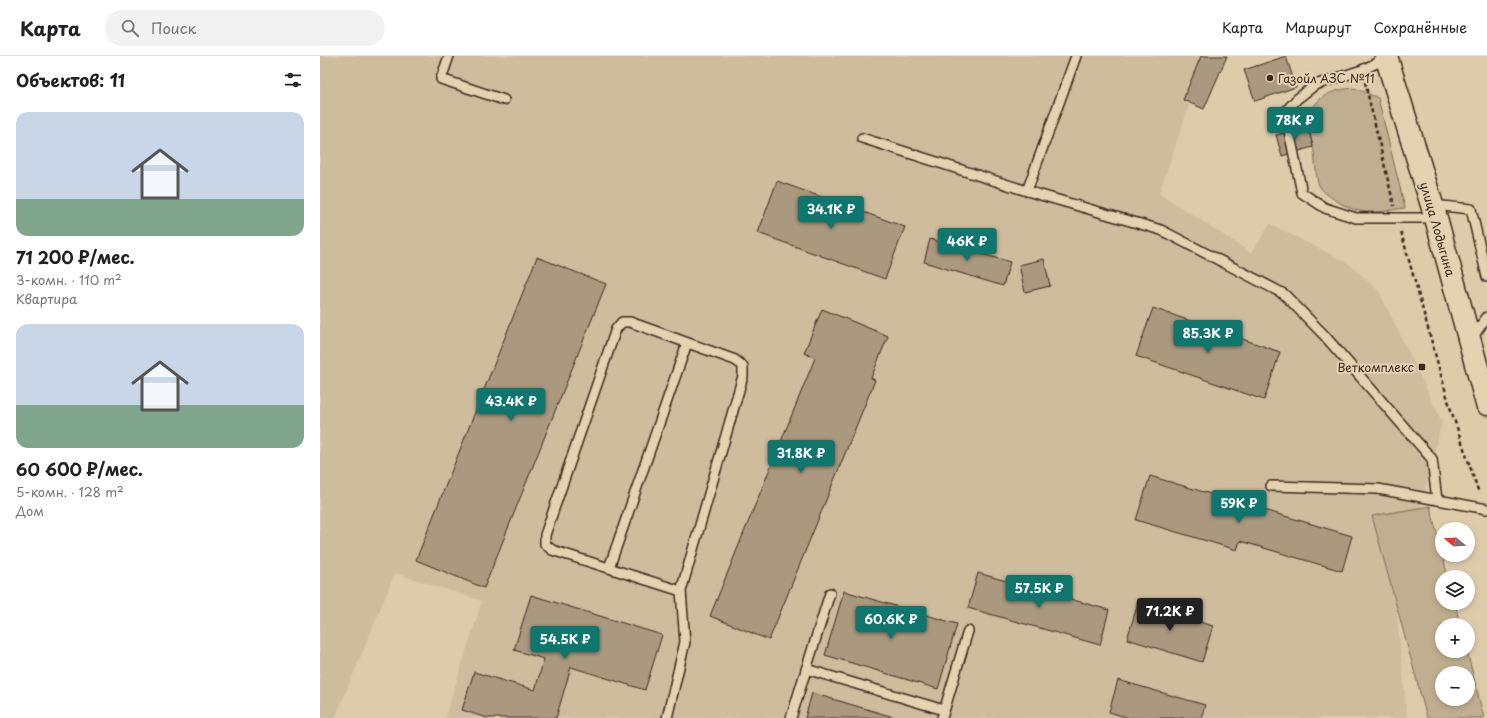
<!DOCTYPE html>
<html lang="ru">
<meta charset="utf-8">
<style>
body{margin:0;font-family:"Playpen Sans",sans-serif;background:#f2f2f2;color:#202124;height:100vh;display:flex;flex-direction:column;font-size:15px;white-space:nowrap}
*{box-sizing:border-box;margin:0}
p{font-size:13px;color:#757577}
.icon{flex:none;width:22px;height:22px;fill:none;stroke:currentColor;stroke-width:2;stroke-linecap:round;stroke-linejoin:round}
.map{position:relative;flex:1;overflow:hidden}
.panel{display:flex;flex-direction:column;background:#fff;width:320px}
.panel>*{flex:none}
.needle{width:26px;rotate:288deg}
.buttons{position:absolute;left:1115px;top:466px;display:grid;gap:8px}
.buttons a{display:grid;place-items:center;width:40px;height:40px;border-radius:50%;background:#fff;box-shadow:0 2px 6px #0003;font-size:20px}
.price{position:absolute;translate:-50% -34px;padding:0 9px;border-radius:4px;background:#0f766e;color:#fff;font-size:13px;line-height:26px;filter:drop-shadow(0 1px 2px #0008)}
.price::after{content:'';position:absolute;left:50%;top:24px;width:12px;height:9px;margin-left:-6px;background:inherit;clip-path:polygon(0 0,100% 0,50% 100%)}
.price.current{background:#222;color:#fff}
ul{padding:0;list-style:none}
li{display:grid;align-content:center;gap:8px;height:212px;padding:0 16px}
li span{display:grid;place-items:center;height:124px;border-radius:12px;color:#555}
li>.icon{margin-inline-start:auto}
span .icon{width:72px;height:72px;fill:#fffc;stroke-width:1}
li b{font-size:17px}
h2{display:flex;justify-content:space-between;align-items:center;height:48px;padding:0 16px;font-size:17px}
header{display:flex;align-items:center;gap:24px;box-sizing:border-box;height:56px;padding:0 20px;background:#fff;border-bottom:1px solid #e0e0e0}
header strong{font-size:19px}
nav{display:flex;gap:22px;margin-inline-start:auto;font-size:14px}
.search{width:280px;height:36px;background:#f2f2f2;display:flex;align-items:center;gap:10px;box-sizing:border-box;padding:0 14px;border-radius:22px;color:#757577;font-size:15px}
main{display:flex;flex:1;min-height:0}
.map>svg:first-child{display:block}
.built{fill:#cfbc9d}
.green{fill:#c0ae90;stroke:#7e6c57;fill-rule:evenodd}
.building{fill:#ab997f;stroke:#3b2a1e}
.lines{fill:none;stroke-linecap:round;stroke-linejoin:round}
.lane-casing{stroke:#3b2a1e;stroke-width:12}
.primary-casing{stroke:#3b2a1e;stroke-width:25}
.path{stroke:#3b2a1e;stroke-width:2.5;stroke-dasharray:4 3;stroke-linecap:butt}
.lane{stroke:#e5d2b0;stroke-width:9}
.primary{stroke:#e5d2b0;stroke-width:22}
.poi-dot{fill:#3b2a1e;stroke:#e5d2b0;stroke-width:1.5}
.labels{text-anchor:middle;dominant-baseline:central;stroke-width:4;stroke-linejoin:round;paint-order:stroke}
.poi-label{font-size:12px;fill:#3b2a1e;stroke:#e5d2b0;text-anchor:start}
.street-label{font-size:12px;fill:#3b2a1e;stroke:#e5d2b0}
</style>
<header>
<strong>Карта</strong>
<div class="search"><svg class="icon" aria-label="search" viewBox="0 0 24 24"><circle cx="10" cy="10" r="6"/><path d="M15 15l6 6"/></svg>Поиск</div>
<nav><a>Карта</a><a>Маршрут</a><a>Сохранённые</a></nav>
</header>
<main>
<section class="panel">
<h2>Объектов: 11<svg class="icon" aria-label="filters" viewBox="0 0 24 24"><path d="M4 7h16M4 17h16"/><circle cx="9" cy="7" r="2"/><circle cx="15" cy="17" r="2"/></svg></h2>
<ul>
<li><span style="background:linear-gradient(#c9d6e8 70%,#7fa58c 0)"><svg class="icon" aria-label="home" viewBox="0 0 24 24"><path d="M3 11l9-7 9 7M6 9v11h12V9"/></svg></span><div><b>71 200 ₽/мес.</b><p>3-комн. · 110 m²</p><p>Квартира</p></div></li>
<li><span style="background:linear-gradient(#c9d6e8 65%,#7fa58c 0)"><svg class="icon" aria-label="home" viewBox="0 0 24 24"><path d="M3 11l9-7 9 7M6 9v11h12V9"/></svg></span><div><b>60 600 ₽/мес.</b><p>5-комн. · 128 m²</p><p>Дом</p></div></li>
</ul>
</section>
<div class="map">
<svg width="1167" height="662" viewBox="0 0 1167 662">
<rect width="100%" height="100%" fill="#decbaa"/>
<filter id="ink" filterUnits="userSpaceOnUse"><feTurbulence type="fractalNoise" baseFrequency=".025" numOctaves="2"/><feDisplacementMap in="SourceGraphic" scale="8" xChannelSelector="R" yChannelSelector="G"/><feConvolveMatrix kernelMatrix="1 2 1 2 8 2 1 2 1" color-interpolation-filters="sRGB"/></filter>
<g filter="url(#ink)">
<!-- built -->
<path class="built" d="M0 0H907L884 53 870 47 839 137 931 197 950 168 1028 207 1059 235 1122 366 1101 450 1069 472 1087 662H125L162 545 75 517 15 662H0Z"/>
<!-- green -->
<path class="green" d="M1035 32 1058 42 1085 152C1070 154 1053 158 1039 155 1029 153 1003 139 999 129 996 123 995 104 994 96 992 87 989 76 989 66 991 41 1013 33 1035 32Z
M1110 450 1128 521H1122V547H1135L1140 569H1122V595H1147L1164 662H1107L1052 460ZM1122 617H1148V643H1122Z"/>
<!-- building -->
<path class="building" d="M881 0H907L884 53 863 44Z
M966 0 976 31 935 45 924 14Z
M988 70 993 91 962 100 956 79Z
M457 125 585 171 565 223 438 177Z
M610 183 690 206 683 230 604 206Z
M217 201 286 228 164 532 96 504Z
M724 203 730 230 705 236 699 209Z
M833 252 960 296 944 344 816 300Z
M502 253 568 280 551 322 555 324 449 584 390 560 495 302 484 297Z
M830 420 1032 480 1022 515 920 485 917 494 816 464Z
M658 517 789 554 780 589 648 552Z
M524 535 637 568 618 633 505 599Z
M211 539 342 579 325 634 251 611 236 662H167L142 654 154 616 215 634 224 603 194 594Z
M818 547 893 570 882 606 807 583Z
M798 624 885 649 881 662H809L789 656Z
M492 637 577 662H485Z"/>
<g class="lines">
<!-- lane casing -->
<g class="lane-casing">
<path id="lane" d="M129 0 121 23 184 44
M1067 2 1042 14 995 29 977 43 965 56 982 137 1005 152 1036 162H1116
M542 82 707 135 841 174 964 238 1004 279 1112 403 1117 444
M707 135 756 0
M1113 149 1151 153 1167 221
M1152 282 1167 261
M951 430 1058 433 1167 453
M289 512 367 287
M486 613 624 654
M347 662 365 586 361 535 423 320V310L415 304 310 266H302L296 273 225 479V488L232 494 361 535
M471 662 510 537
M622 662 648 575"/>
</g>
<!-- primary casing -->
<g class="primary-casing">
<path id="primary" d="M1066 0 1116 162 1167 348"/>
</g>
<!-- path -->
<path class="path" d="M1045 26 1074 150
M1081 176 1130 351 1159 437"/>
<!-- lane -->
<use href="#lane" class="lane"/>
<!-- primary -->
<use href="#primary" class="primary"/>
</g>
</g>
<!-- markers -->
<g class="poi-dot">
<circle cx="950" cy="22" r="4"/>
<rect x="1098" y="307" width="8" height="8" rx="2"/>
</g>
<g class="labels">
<!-- poi labels -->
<g class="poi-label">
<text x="958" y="22">Газойл АЗС №11</text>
<text x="1094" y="311" text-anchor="end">Веткомплекс</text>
</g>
<!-- street labels -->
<g class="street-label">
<text transform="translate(1118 173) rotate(74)">улица Лодыгина</text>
</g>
</g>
</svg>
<div class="buttons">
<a><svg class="needle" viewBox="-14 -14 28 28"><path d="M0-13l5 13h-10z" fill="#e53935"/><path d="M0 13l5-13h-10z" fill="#757577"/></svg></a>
<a><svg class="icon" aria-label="layers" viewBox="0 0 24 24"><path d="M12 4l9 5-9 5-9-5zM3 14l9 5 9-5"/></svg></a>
<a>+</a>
<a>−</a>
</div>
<b class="price" style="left:975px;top:85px">78K ₽</b>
<b class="price" style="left:511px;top:174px">34.1K ₽</b>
<b class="price" style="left:647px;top:206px">46K ₽</b>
<b class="price" style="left:888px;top:298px">85.3K ₽</b>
<b class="price" style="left:191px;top:366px">43.4K ₽</b>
<b class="price" style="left:481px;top:418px">31.8K ₽</b>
<b class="price" style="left:919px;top:468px">59K ₽</b>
<b class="price" style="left:719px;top:553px">57.5K ₽</b>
<b class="price current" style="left:850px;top:576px">71.2K ₽</b>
<b class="price" style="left:571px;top:584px">60.6K ₽</b>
<b class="price" style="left:245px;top:604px">54.5K ₽</b>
</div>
</main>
